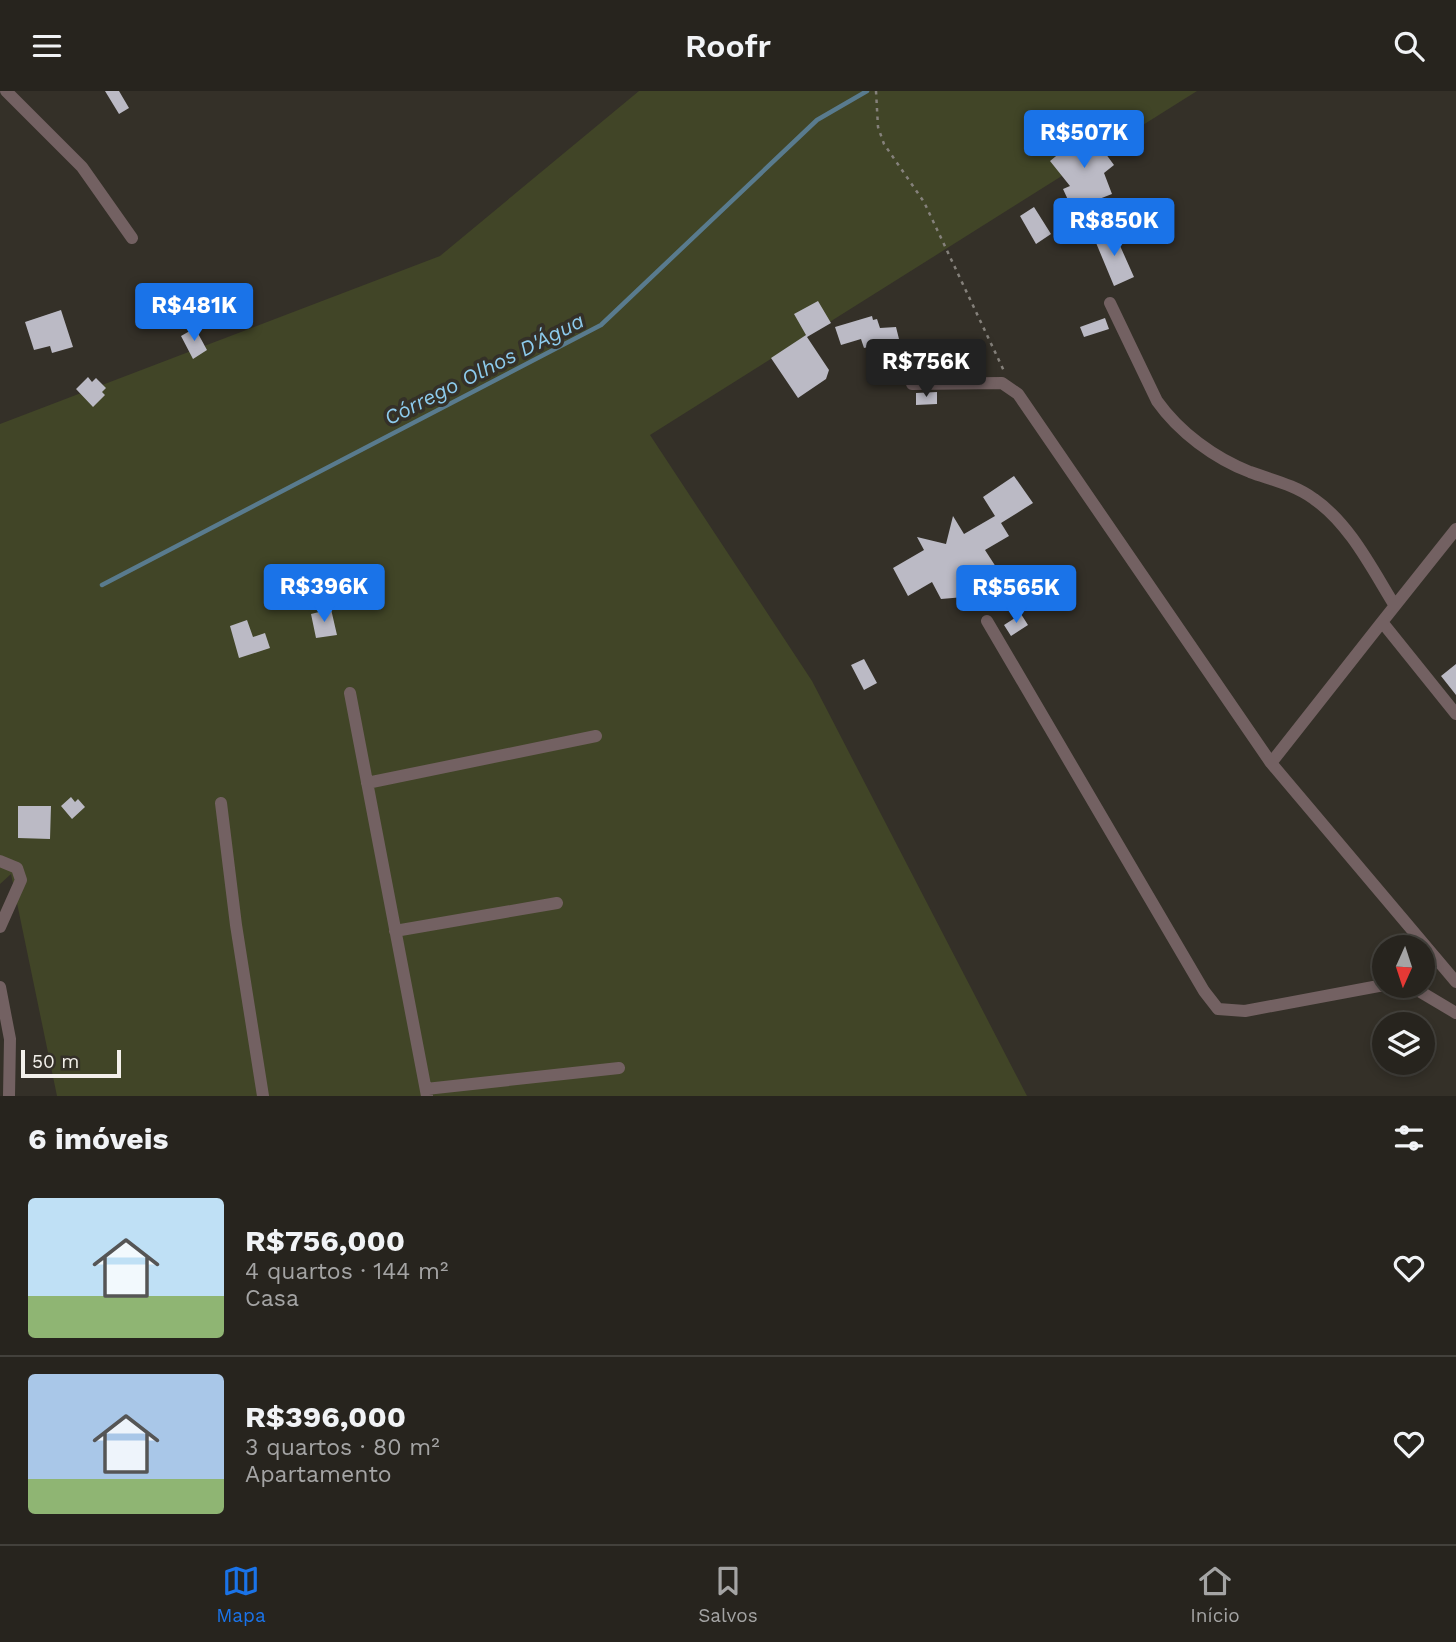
<!DOCTYPE html>
<html lang="pt">
<meta charset="utf-8">
<style>
body{margin:0;font-family:"Work Sans",sans-serif;background:#33302b;color:#f1f3f6;height:100vh;display:flex;flex-direction:column;font-size:26px;white-space:nowrap}
*{box-sizing:border-box;margin:0}
p{font-size:23px;color:#a4a4a4}
.icon{flex:none;width:38px;height:38px;fill:none;stroke:currentColor;stroke-width:2;stroke-linecap:round;stroke-linejoin:round}
.map{position:relative;height:1005px;overflow:hidden}
.drawer{display:flex;flex-direction:column;background:#27241e;flex:1}
.drawer>*{flex:none}
.needle{width:46px;rotate:183deg}
.tools{position:absolute;left:1372px;top:844px;display:grid;gap:14px}
.tools a{display:grid;place-items:center;width:63px;height:63px;border-radius:50%;background:#27241e;box-shadow:0 4px 10px #0003,0 0 0 2px #43413c;font-size:35px}
.scale{position:absolute;left:21px;bottom:18px;width:100px;box-sizing:border-box;padding-left:7px;border:4px solid #f3f0eb;border-top:0;font-size:19px;line-height:24px;white-space:nowrap;color:#f3f0eb;-webkit-text-stroke:5px #343028;paint-order:stroke}
.price{position:absolute;translate:-50% -60px;padding:0 16px;border-radius:7px;background:#1a73e8;color:#fff;font-size:23px;line-height:46px;filter:drop-shadow(0 2px 4px #0008)}
.price::after{content:'';position:absolute;left:50%;top:42px;width:21px;height:16px;margin-left:-10px;background:inherit;clip-path:polygon(0 0,100% 0,50% 100%)}
.price.active{background:#222;color:#fff}
ul{padding:0;list-style:none}
li{display:flex;align-items:center;gap:21px;height:175px;padding:0 28px}
li+li{border-top:2px solid #43413c}
li span{display:grid;place-items:center;flex:none;width:196px;height:140px;border-radius:7px;color:#555}
li>.icon{margin-inline-start:auto}
span .icon{width:84px;height:84px;fill:#fffc;stroke-width:1}
li b{font-size:30px}
h2{display:flex;justify-content:space-between;align-items:center;height:84px;padding:0 28px;font-size:30px}
header{display:flex;justify-content:space-between;align-items:center;height:91px;padding:0 28px;background:#27241e;font-size:32px;font-weight:600}
.menu{display:flex;justify-content:space-around;align-items:center;height:98px;border-top:2px solid #43413c;background:#27241e;font-size:19px;color:#a4a4a4}
.menu a{display:grid;justify-items:center;gap:4px}
.menu .active{color:#1a73e8}
.map>svg:first-child{display:block}
.green{fill:#414527}
.lines{fill:none;stroke-linecap:round;stroke-linejoin:round}
.stream{stroke:#597b8e;stroke-width:4.5}
.building{fill:#bbbac5}
.path{stroke:#85817b;stroke-width:2.5;stroke-dasharray:3.5 5;stroke-linecap:butt}
.street{stroke:#736162;stroke-width:12}
.labels{text-anchor:middle;dominant-baseline:central;stroke-width:7;stroke-linejoin:round;paint-order:stroke}
.water-label{font-size:21px;font-style:italic;fill:#8dcbed;stroke:#343028}
</style>
<header><svg class="icon" aria-label="menu" viewBox="0 0 24 24"><path d="M4 6h16M4 12h16M4 18h16"/></svg>Roofr<svg class="icon" aria-label="search" viewBox="0 0 24 24"><circle cx="10" cy="10" r="6"/><path d="M15 15l6 6"/></svg></header>
<div class="map">
<svg width="1456" height="1005" viewBox="0 0 1456 1005">
<rect width="100%" height="100%" fill="#343028"/>
<!-- green -->
<path class="green" d="M639 0H1197L650 344 812 590 1027 1005H57L11 783 0 793V333L440 165Z"/>
<g class="lines">
<!-- stream -->
<path class="stream" d="M102 494 601 234 817 29 867 0"/>
</g>
<!-- building -->
<path class="building" d="M105 0H119L129 17 119 23Z
M1088 39 1114 74 1104 82 1112 103 1076 117 1073 109 1069 111 1063 98 1070 95 1050 70Z
M1034 116 1051 143 1036 153 1020 125Z
M1113 139 1134 186 1114 195 1094 147Z
M818 210 831 232 807 246 829 279 826 288 798 307 771 267 806 244 794 223Z
M61 219 73 256 52 262 50 255 34 259 25 231Z
M872 225 873 229 877 228 880 237 896 236 899 248 864 257 861 248 841 254 835 236Z
M1105 227 1109 238 1084 246 1080 236Z
M195 237 207 259 193 268 181 245Z
M969 250 975 273 942 283 935 260Z
M88 286 92 291 96 287 106 297 102 301 105 304 93 316 76 298Z
M937 301V313L916 314V302Z
M1014 385 1033 412 1001 432 1009 445 985 459 996 476 976 505 941 508 932 491 908 505 893 477 924 459 917 446 946 453 953 425 964 443 995 425 983 406Z
M331 518 337 544 316 547 311 523Z
M1021 523 1028 534 1011 545 1004 534Z
M247 529 253 546 265 542 270 557 239 567 230 535Z
M864 568 877 592 864 599 851 574Z
M1456 573V604L1441 585Z
M71 706 75 711 78 708 85 716 72 728 61 715Z
M18 715H51L50 748 18 747Z"/>
<g class="lines">
<!-- path -->
<path class="path" d="M876 0 878 36 884 53 924 111 1004 280"/>
<!-- street -->
<path class="street" d="M6 0 82 76 132 147
M1110 212 1157 310C1179 341 1214 367 1250 381 1272 389 1295 394 1314 408 1350 433 1372 478 1395 515
M912 293 1002 292 1018 303 1271 672 1456 891
M987 530 1204 900 1218 918 1245 920 1384 894
M1382 531 1456 438
M350 602 427 1005
M1271 672 1382 531 1456 623
M367 692 596 645
M221 712 236 834 263 1005
M0 770 17 777 21 789 0 836
M395 840 557 812
M1409 894 1456 922
M0 896 10 948 9 1005
M426 998 619 977"/>
</g>
<g class="labels">
<!-- water labels -->
<g class="water-label">
<text transform="translate(484 278) rotate(-27)">Córrego Olhos D'Água</text>
</g>
</g>
</svg>
<div class="tools">
<a><svg class="needle" viewBox="-14 -14 28 28"><path d="M0-13l5 13h-10z" fill="#e53935"/><path d="M0 13l5-13h-10z" fill="#a4a4a4"/></svg></a>
<a><svg class="icon" aria-label="layers" viewBox="0 0 24 24"><path d="M12 4l9 5-9 5-9-5zM3 14l9 5 9-5"/></svg></a>
</div>
<div class="scale">50 m</div>
<b class="price" style="left:1084px;top:79px">R$507K</b>
<b class="price" style="left:1114px;top:167px">R$850K</b>
<b class="price" style="left:194px;top:252px">R$481K</b>
<b class="price active" style="left:926px;top:308px">R$756K</b>
<b class="price" style="left:324px;top:533px">R$396K</b>
<b class="price" style="left:1016px;top:534px">R$565K</b>
</div>
<section class="drawer">
<h2>6 imóveis<svg class="icon" aria-label="filters" viewBox="0 0 24 24"><path d="M4 7h16M4 17h16"/><circle cx="9" cy="7" r="2"/><circle cx="15" cy="17" r="2"/></svg></h2>
<ul>
<li><span style="background:linear-gradient(#bfe0f5 70%,#8fb573 0)"><svg class="icon" aria-label="home" viewBox="0 0 24 24"><path d="M3 11l9-7 9 7M6 9v11h12V9"/></svg></span><div><b>R$756,000</b><p>4 quartos · 144 m²</p><p>Casa</p></div><svg class="icon" aria-label="heart" viewBox="0 0 24 24"><path d="M12 20l-8-8c-3-5 5-10 8-4 3-6 11-1 8 4z"/></svg></li>
<li><span style="background:linear-gradient(#a9c7e8 75%,#8fb573 0)"><svg class="icon" aria-label="home" viewBox="0 0 24 24"><path d="M3 11l9-7 9 7M6 9v11h12V9"/></svg></span><div><b>R$396,000</b><p>3 quartos · 80 m²</p><p>Apartamento</p></div><svg class="icon" aria-label="heart" viewBox="0 0 24 24"><path d="M12 20l-8-8c-3-5 5-10 8-4 3-6 11-1 8 4z"/></svg></li>
</ul>
</section>
<nav class="menu">
<a class="active"><svg class="icon" aria-label="map" viewBox="0 0 24 24"><path d="M3 6l6-2 6 2 6-2v14l-6 2-6-2-6 2zM9 4v14M15 6v14"/></svg>Mapa</a>
<a><svg class="icon" aria-label="saved" viewBox="0 0 24 24"><path d="M7 4h10v16l-5-4-5 4z"/></svg>Salvos</a>
<a><svg class="icon" aria-label="home" viewBox="0 0 24 24"><path d="M3 11l9-7 9 7M6 9v11h12V9"/></svg>Início</a>
</nav>
